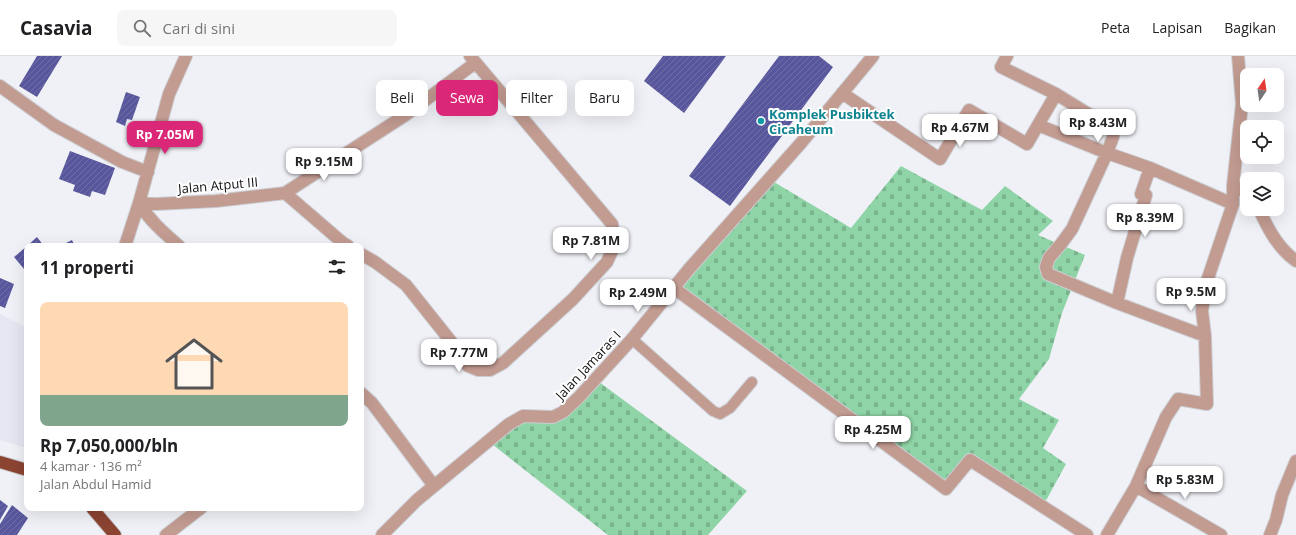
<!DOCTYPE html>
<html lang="id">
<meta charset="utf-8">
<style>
body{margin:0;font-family:"Open Sans",sans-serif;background:#f6f6f6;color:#202124;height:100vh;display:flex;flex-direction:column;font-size:15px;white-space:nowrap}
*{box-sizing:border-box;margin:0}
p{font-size:13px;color:#757577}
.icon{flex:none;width:22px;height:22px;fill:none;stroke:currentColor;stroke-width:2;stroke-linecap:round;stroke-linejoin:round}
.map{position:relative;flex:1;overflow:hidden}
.panel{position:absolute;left:24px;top:187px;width:340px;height:268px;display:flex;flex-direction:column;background:#fff;border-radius:8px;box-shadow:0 4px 16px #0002}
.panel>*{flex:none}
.top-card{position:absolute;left:376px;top:24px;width:380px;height:36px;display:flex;gap:8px}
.needle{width:26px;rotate:13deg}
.controls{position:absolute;left:1240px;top:12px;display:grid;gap:8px}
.controls a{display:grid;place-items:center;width:44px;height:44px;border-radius:8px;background:#fff;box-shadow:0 4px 16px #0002;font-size:20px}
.price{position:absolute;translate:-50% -34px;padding:0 9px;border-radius:8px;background:#fff;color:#222;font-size:13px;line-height:26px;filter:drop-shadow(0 1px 2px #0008)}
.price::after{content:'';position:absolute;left:50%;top:24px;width:12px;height:9px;margin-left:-6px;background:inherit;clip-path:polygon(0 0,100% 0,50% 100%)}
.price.current{background:#db2777;color:#fff}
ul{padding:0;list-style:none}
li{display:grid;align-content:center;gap:8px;height:212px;padding:0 16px}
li+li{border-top:1px solid #e0e0e0}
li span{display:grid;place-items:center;height:124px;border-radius:8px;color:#555}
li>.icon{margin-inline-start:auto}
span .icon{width:72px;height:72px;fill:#fffc;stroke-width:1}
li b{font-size:17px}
h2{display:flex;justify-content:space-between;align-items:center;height:48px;padding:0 16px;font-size:17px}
.tag{padding:0 14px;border-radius:8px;background:#fff;box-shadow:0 4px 16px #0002;font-size:14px;line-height:36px}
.tag.current{background:#db2777;color:#fff}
header{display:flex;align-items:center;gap:24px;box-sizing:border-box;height:56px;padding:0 20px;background:#fff;border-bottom:1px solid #e0e0e0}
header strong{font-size:19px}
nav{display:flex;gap:22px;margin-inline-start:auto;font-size:14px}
.search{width:280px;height:36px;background:#f6f6f6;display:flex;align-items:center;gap:10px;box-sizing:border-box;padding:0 14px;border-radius:8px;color:#757577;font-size:15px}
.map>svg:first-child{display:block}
.built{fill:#e5e6f2}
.cemetery{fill:url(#cemetery-stones)}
.building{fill:url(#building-hatch)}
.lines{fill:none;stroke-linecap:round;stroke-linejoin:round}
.service-casing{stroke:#cccdd2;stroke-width:12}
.minor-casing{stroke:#cccdd2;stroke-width:14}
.trunk-casing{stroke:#cccdd2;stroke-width:14}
.service{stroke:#c29b91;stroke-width:10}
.minor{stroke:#c29b91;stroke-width:12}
.trunk{stroke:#8c4432;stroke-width:12}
.culture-dot{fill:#0f9aa8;stroke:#fefefe;stroke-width:1.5}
.labels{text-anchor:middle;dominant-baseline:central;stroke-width:4;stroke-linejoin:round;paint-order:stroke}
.culture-label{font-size:13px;font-weight:bold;fill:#0d838f;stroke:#fefefe;text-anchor:start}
.street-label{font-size:13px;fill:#121214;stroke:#fefefe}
</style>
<header>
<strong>Casavia</strong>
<div class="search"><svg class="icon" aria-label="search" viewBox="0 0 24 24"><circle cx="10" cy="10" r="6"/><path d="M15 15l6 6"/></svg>Cari di sini</div>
<nav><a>Peta</a><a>Lapisan</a><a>Bagikan</a></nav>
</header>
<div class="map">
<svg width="1296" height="479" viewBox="0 0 1296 479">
<defs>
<pattern id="cemetery-stones" width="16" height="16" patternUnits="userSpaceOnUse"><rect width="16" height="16" fill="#8fd4a6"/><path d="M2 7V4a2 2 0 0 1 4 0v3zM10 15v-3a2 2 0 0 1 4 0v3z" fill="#7ab58e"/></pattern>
<pattern id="building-hatch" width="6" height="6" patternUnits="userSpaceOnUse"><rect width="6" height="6" fill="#58579d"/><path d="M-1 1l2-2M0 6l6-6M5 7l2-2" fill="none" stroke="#706fa4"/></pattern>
</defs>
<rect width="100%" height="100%" fill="#f0f1f6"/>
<!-- built -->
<path class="built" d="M0 258 27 272V392L0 384Z"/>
<!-- cemetery -->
<path class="cemetery" d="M901 110 982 154 1005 130 1053 165 1038 179 1085 199 1062 257 1049 303 1019 343 1059 364 1043 392 1066 408 1043 450 970 404 946 433 674 232 769 123 851 172Z
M595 323 747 435 708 479H608L488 385 509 368 563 356Z"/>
<!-- building -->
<path class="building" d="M37 0H62L37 41 19 30Z
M663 0H726L684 57 644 25Z
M779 0H819L833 11 730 150 689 120Z
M126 36 140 41 132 64 127 63 125 70 116 66Z
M70 95 115 112 105 139 92 135 90 141 73 135 75 129 59 123Z
M37 181 44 190H27Z
M72 184 75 190H60Z
M27 190V210L24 213 14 201Z
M0 222 14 228 5 252 0 250Z
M0 444 8 450 0 464Z
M12 449 28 462 17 479H0V468Z"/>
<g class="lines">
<!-- service casing -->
<g class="service-casing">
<path id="service" d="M632 283 713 355 720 358 730 352 752 326"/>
</g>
<!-- minor casing -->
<g class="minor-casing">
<path id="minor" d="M1007 0 1001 11 1056 38 1113 73V81L1107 97 1150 112 1233 148
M0 30 54 69 122 106 148 116
M842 37 940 103 969 54 1027 88 1056 38
M1038 69 1107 97 1072 173 1061 188 1049 202 1046 211 1048 218 1117 247 1205 280
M1233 129 1247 137
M285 137 343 187 348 190
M139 147 156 148 216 145 285 137 407 58 475 7
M139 147C150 165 163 176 179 190
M1259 153C1268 173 1278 192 1296 205
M125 190 139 147 169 38 186 0
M361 198 375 206 406 229 453 288 468 310 478 314H490L503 307 573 243 607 206 615 188 612 168 470 0
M674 232 946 433 970 404 1087 479
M1117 247 1127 202 1146 139 1141 138 1150 112
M361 337 372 347 434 430
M1136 430 1221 479
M166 479 201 452
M382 479 417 444 509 368 523 360 553 361 563 356 579 341 632 283 689 213 801 87 873 0
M1107 479 1136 430 1166 361 1178 343 1207 348 1205 280 1202 255 1206 228 1233 148V129L1242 48 1238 0
M1270 479 1276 464 1282 439 1296 405"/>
</g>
<!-- trunk casing -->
<g class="trunk-casing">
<path id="trunk" d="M0 406 27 414
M92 452 115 479"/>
</g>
<!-- service -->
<use href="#service" class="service"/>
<!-- minor -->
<use href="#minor" class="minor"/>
<!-- trunk -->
<use href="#trunk" class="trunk"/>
</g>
<!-- markers -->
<circle class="culture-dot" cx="761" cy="65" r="4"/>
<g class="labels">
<!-- culture labels -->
<g class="culture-label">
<text x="769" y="58">Komplek Pusbiktek<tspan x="769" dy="15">Cicaheum</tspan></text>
</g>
<!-- street labels -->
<g class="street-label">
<text transform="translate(218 129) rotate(-5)">Jalan Atput III</text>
<text transform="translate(588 309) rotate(-47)">Jalan Jamaras I</text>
</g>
</g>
</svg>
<div class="controls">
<a><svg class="needle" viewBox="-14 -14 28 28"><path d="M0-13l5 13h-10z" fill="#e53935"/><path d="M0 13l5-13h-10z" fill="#757577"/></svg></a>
<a><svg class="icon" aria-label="locate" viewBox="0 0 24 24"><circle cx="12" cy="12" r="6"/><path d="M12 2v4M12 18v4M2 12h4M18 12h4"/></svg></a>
<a><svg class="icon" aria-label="layers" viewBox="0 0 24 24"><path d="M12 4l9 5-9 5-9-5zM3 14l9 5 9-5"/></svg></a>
</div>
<b class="price" style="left:1098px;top:87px">Rp 8.43M</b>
<b class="price" style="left:960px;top:92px">Rp 4.67M</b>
<b class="price current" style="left:165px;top:99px">Rp 7.05M</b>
<b class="price" style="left:324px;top:126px">Rp 9.15M</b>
<b class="price" style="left:1145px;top:182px">Rp 8.39M</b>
<b class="price" style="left:591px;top:205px">Rp 7.81M</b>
<b class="price" style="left:1191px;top:256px">Rp 9.5M</b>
<b class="price" style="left:638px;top:257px">Rp 2.49M</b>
<b class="price" style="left:459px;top:317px">Rp 7.77M</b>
<b class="price" style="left:873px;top:394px">Rp 4.25M</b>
<b class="price" style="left:1185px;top:444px">Rp 5.83M</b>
<div class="top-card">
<a class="tag">Beli</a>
<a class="tag current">Sewa</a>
<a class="tag">Filter</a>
<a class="tag">Baru</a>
</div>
<section class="panel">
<h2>11 properti<svg class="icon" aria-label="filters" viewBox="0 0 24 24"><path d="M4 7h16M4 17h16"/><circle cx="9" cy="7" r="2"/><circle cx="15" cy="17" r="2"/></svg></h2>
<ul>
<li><span style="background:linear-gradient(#ffd9b3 75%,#7fa58c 0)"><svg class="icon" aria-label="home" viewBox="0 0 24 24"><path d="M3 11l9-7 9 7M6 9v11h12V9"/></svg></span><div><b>Rp 7,050,000/bln</b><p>4 kamar · 136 m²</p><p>Jalan Abdul Hamid</p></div></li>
</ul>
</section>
</div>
